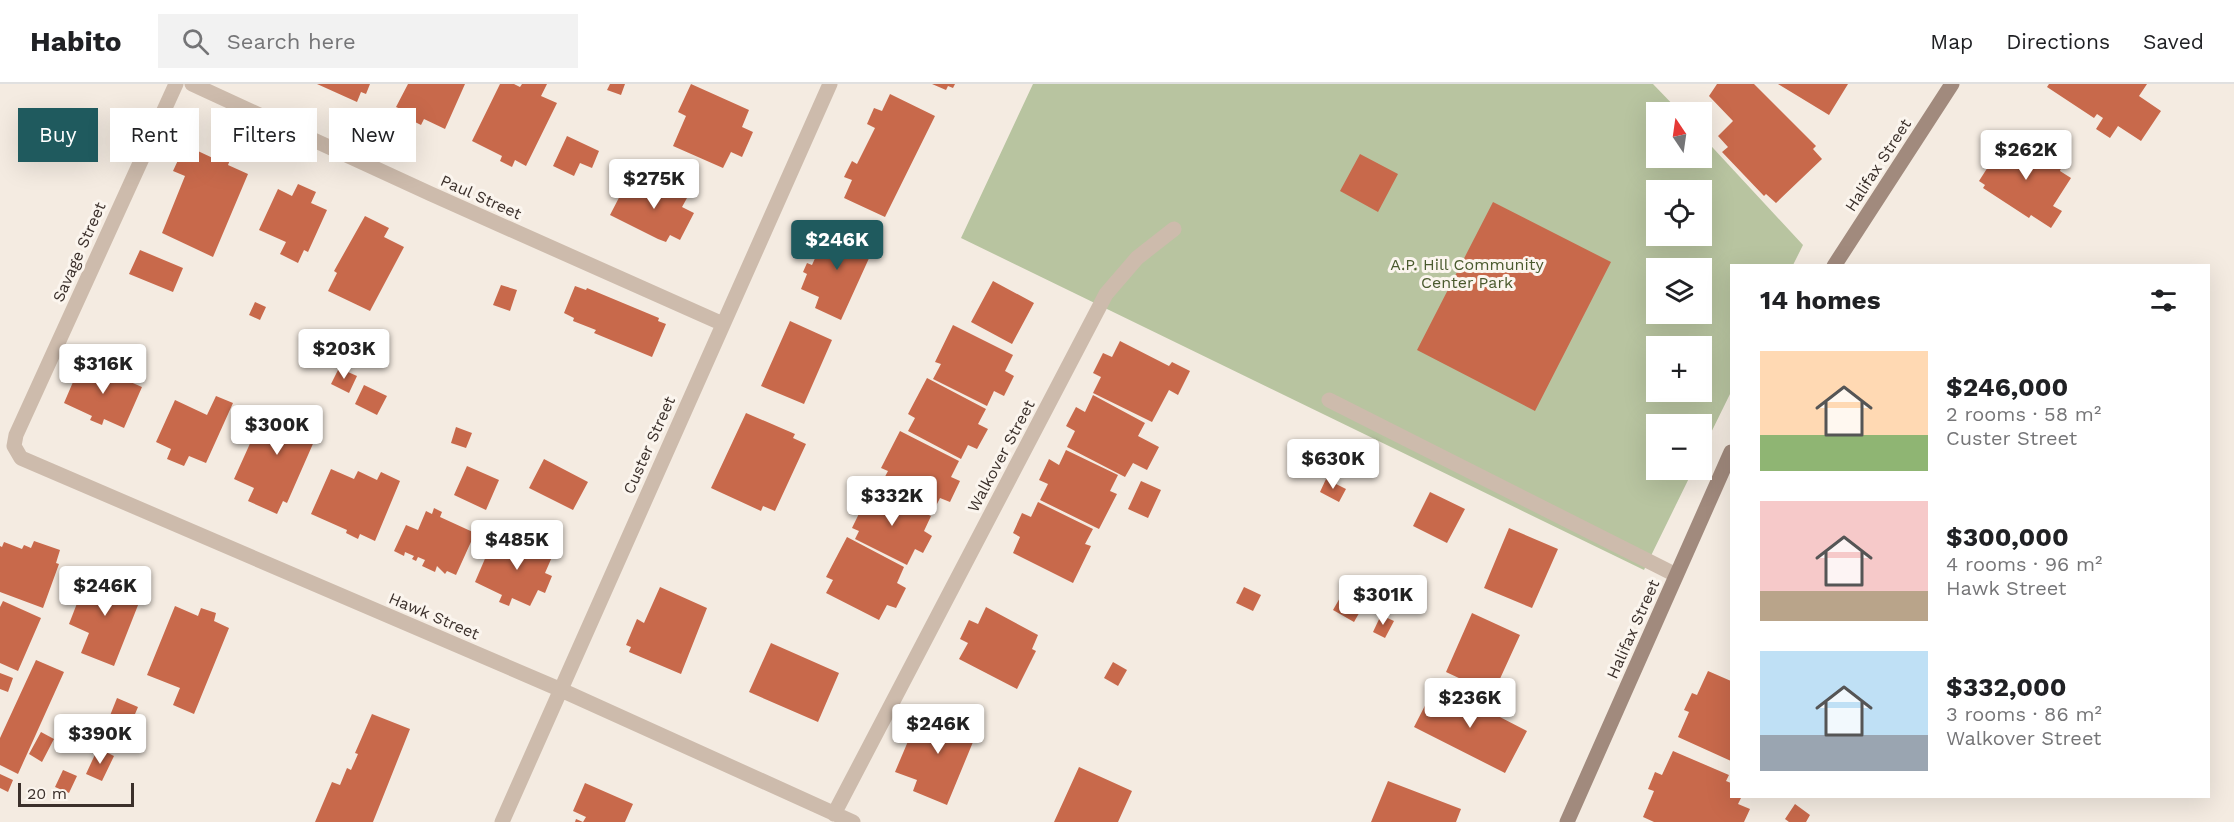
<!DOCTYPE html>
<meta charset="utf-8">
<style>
body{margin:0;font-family:"Work Sans",sans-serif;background:#f2f2f2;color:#202124;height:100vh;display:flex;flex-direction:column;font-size:22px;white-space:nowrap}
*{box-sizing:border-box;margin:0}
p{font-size:20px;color:#757577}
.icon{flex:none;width:33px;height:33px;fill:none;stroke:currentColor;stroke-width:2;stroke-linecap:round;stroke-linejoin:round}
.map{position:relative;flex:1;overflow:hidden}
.details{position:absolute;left:1730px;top:180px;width:480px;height:534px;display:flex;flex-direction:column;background:#fff;border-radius:0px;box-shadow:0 6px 24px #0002}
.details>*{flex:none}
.hud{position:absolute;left:18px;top:24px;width:570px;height:54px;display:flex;gap:12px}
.needle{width:39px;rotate:347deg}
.fabs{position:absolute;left:1646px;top:18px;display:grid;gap:12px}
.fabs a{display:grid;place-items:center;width:66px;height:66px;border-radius:0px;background:#fff;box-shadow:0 6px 24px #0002;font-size:30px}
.scale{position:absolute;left:18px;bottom:15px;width:116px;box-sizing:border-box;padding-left:6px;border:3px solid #3b302b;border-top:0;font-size:16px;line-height:21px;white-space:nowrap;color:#3b302b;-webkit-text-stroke:4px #fbf5ee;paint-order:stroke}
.price{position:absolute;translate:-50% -51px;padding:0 14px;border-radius:6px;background:#fff;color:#222;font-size:20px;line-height:39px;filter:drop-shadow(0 2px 3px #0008)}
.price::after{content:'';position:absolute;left:50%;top:36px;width:18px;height:14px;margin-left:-9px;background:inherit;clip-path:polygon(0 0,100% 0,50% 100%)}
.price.current{background:#1f5a5e;color:#fff}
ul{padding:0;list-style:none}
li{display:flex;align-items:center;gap:18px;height:150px;padding:0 30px}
li span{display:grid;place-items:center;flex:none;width:168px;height:120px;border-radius:0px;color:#555}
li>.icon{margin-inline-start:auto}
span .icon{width:72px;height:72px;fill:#fffc;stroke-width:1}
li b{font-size:26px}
h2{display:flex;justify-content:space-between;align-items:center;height:72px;padding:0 30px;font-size:26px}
.pill{padding:0 21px;border-radius:0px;background:#fff;box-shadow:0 6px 24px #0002;font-size:21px;line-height:54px}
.pill.current{background:#1f5a5e;color:#fff}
header{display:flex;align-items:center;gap:36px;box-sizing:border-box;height:84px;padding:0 30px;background:#fff;border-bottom:2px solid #e0e0e0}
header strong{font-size:28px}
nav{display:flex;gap:33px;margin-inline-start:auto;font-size:21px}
.search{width:420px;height:54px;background:#f2f2f2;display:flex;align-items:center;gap:15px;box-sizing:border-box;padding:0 21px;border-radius:0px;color:#757577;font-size:22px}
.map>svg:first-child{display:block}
.green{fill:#b8c4a0;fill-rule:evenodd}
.building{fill:#c8694b}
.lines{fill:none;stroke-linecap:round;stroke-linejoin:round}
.service{stroke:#cdbbac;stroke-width:15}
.minor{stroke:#cdbbac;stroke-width:15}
.secondary{stroke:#a18a7d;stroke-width:15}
.labels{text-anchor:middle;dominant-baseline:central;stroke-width:6;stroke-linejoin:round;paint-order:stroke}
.street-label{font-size:16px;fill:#3b302b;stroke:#fbf5ee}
.park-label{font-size:16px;fill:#4a5a2e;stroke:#fbf5ee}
</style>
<header>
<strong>Habito</strong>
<div class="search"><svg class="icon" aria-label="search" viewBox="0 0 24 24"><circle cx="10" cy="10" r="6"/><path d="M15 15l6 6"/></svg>Search here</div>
<nav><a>Map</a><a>Directions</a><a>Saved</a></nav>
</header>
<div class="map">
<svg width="2234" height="738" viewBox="0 0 2234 738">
<rect width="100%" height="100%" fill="#f4ebe1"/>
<!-- green -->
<path class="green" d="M1033 0H1653L1680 28H1656V74H1701V51L1803 161 1793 181 1731 182V308L1701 369V340H1656V386H1693L1644 486 961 154ZM1656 106H1701V152H1656ZM1656 184H1701V230H1656ZM1656 262H1701V308H1656Z"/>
<!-- building -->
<path class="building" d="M317 0H370L366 10 361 8 357 18Z
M408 0H465L445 45 424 35 421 41 411 36 414 31 396 23Z
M500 0H514L520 3 522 0H547L541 12 557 19 526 82 515 76 512 83 500 77 502 72 472 57Z
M610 0H625L621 11 607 6Z
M691 0 749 26 742 43 753 48 742 73 731 68 723 84 673 62 686 32 678 28Z
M932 0H955L953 4 948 2 946 6Z
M1717 0H1754L1816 62 1813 65 1822 75 1776 119 1766 110 1764 112 1722 68 1728 63 1718 52 1733 37 1709 12Z
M1778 0H1848L1829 31Z
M2049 0H2147L2139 12 2161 27 2141 57 2118 42 2110 54 2096 45 2103 34 2097 30 2094 34 2047 3Z
M890 10 935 32 885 133 844 114 852 96 844 93 852 77 857 80 875 44 867 40 874 24 882 27Z
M567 52 599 67 592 84 580 79 574 92 553 82Z
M2007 53 2014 58 2016 54 2061 84 2060 87 2071 94 2053 122 2062 127 2051 144 2031 131 2029 134 1983 104 1985 101 1979 97Z
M185 61 215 75 217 70 230 76 228 81 248 90 213 173 162 149 185 92 173 87Z
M1360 70 1398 90 1378 128 1340 107Z
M644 92 687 114 682 123 694 129 680 156 670 151 666 158 658 155 610 131 624 104 634 109Z
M298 100 316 108 311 119 327 126 308 168 304 166 298 179 280 170 286 158 259 146 278 105 292 112Z
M1493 118 1611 178 1535 327 1417 266Z
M365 132 389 144 384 153 404 163 370 227 328 207 337 189 334 187Z
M830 141 875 161 841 236 815 224 819 213 801 205 807 190 803 188 807 179 812 181Z
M140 166 183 184 173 208 129 190Z
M993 197 1034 219 1012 260 971 238Z
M501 201 517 206 510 227 493 221Z
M575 202 586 206 587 204 659 234 658 237 666 240 652 273 594 249 596 246 573 237 574 234 564 229Z
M255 218 266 223 260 236 249 231Z
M790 237 832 256 804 320 761 302Z
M953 241 1013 271 1005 287 1014 292 1004 312 994 307 987 322 933 295 941 280 935 278Z
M311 251 326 258 320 271 299 262 304 252 310 255Z
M1120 257 1169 282 1172 278 1190 287 1178 311 1169 306 1152 338 1093 309 1101 293 1093 289 1103 269 1112 273Z
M82 277 142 303 124 344 104 335 102 341 90 336 92 332 64 319Z
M339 284 357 292 349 309 331 300Z
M927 294 986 325 978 340 988 345 977 365 968 361 961 375 908 347 915 334 908 330Z
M364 301 387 312 377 331 355 320Z
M1093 311 1145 339 1138 352 1159 363 1147 386 1133 379 1125 393 1067 363 1075 347 1066 342 1076 323 1085 328Z
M216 312 233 319 206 379 189 372 184 382 167 375 171 365 156 358 175 316 207 331Z
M267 322 294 335 299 323 321 332 315 344 319 346 287 419 283 417 277 430 248 417 254 404 234 395Z
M746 329 795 350 793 354 806 360 775 427 763 422 761 427 711 404Z
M456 343 472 349 466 364 451 359Z
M900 347 959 377 951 393 960 397 950 418 940 414 933 428 880 402 888 387 881 384Z
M1066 366 1118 391 1110 407 1117 410 1099 445 1040 416 1048 400 1039 396 1049 375 1059 381Z
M544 375 588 398 573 426 529 404Z
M467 382 499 396 486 426 454 411Z
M331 385 354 395 358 387 377 396 381 388 400 397 375 457 360 450 358 455 346 449 347 446 311 430Z
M1326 395 1346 405 1339 418 1320 408Z
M1141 397 1161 406 1148 434 1128 425Z
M872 403 931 432 924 447 932 452 923 469 915 465 907 481 855 455 859 447 852 444Z
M1430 408 1465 425 1447 459 1413 442Z
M1038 418 1093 445 1085 460 1091 462 1073 499 1013 469 1020 453 1013 449 1022 429 1031 433Z
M434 424 442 428 440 433 475 449 456 491 447 487 445 490 437 482 435 488 422 482 425 476 418 473 416 477 412 475 414 472 405 468 404 472 394 467 406 441 418 446 426 427 432 430Z
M1509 444 1558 465 1532 524 1484 504Z
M522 451 555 466 545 489 552 492 545 509 538 506 530 522 512 514 509 522 499 518 502 511 475 498 493 456 515 466Z
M847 453 904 483 897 499 906 504 896 524 887 521 879 536 826 509 833 496 826 493Z
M34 457 60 466 56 479 59 480 43 524 0 508V462L2 463 4 458 22 465 24 461 31 464Z
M88 491 114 501 117 492 132 497 129 505 142 511 114 582 81 569 89 549 69 540Z
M660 503 707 524 681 590 629 568 631 563 626 561 637 535 644 539Z
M1244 503 1261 511 1253 527 1236 519Z
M1341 512 1362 524 1354 538 1333 526Z
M3 517 41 534 18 587 0 579V523Z
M175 522 198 532 201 524 216 529 214 537 229 544 194 630 173 621 180 604 147 591Z
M986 523 1038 551 1032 565 1036 567 1017 605 959 575 968 559 960 555 969 536 978 540Z
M1472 529 1520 551 1493 610 1446 588Z
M1381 531 1394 537 1385 554 1373 548Z
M771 559 839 589 818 638 749 608Z
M36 576 64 588 18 690 0 681V654Z
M1113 578 1127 586 1118 602 1104 594Z
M1708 587 1731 597V677L1678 653 1689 628 1684 626 1692 609 1697 611Z
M0 589 13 594 8 608 0 605Z
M1436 600 1527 647 1505 689 1414 643Z
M117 614 138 623 121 663 101 654Z
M947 627 980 641 947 721 913 707 917 696 895 688 917 636 927 641 932 628 945 633Z
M372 630 410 645 373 738H315L332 698 340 701 347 684 351 686 358 670 355 669Z
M41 648 54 655 42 678 29 670Z
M98 664 114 672 102 697 86 690Z
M1673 667 1729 691 1726 697 1731 699V712H1742L1738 720 1750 725 1744 738H1654L1643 733 1654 707 1648 705 1655 688 1662 691Z
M1079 683 1132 707 1118 738H1054Z
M63 686 77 692 69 709 55 703Z
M0 690 13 696 8 708 0 704Z
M1388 697 1461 725 1456 738H1371Z
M585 699 633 720 625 738H575L576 735 583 738 586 733 573 727Z
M1795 720 1810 731 1806 738H1789L1785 735Z"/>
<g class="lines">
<!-- service -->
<path class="service" d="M1329 316 1676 491"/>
<!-- minor -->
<path class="minor" d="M176 0 16 351 14 362 21 374 559 605 853 738
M192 0 431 110 723 240
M834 730 1106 210 1137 174 1174 145
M502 738 830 0"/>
<!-- secondary -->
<path class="secondary" d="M1834 182 1952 0
M1567 738 1731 368"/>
</g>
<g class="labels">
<!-- street labels -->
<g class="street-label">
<text transform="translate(1878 81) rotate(-57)">Halifax Street</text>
<text transform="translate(481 113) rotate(24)">Paul Street</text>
<text transform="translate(79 168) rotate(-66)">Savage Street</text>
<text transform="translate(649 361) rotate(-66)">Custer Street</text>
<text transform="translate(1001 372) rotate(-62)">Walkover Street</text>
<text transform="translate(434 532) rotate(23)">Hawk Street</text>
<text transform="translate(1633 545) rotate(-66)">Halifax Street</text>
</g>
<!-- park labels -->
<g class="park-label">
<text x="1467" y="180">A.P. Hill Community<tspan x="1467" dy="18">Center Park</tspan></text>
</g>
</g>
</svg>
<div class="fabs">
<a><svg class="needle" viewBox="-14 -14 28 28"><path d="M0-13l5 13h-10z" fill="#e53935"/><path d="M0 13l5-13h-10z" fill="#757577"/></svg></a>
<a><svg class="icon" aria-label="locate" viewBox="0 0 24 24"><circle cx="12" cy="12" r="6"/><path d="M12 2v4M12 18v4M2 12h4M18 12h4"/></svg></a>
<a><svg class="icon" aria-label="layers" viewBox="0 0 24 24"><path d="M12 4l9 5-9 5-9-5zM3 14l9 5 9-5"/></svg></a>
<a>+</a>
<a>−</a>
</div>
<div class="scale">20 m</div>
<b class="price" style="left:2026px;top:97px">$262K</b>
<b class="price" style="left:654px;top:126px">$275K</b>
<b class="price current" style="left:837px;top:187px">$246K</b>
<b class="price" style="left:344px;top:296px">$203K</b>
<b class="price" style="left:103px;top:311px">$316K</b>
<b class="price" style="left:277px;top:372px">$300K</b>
<b class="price" style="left:1333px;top:406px">$630K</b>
<b class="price" style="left:892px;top:443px">$332K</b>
<b class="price" style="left:517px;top:487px">$485K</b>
<b class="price" style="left:105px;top:533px">$246K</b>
<b class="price" style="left:1383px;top:542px">$301K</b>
<b class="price" style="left:1470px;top:645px">$236K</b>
<b class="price" style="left:938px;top:671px">$246K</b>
<b class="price" style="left:100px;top:681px">$390K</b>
<div class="hud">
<a class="pill current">Buy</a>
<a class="pill">Rent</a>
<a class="pill">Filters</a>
<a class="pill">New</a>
</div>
<section class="details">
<h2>14 homes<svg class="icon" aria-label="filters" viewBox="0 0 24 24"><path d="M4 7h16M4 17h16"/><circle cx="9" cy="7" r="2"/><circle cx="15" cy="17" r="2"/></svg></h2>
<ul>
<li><span style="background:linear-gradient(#ffd9b3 70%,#8fb573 0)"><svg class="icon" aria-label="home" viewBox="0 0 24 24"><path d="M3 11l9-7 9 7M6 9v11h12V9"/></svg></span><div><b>$246,000</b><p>2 rooms · 58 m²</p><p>Custer Street</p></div></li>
<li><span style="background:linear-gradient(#f6c9c9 75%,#b9a48a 0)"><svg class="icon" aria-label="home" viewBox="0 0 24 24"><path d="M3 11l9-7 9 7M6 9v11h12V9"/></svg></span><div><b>$300,000</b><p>4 rooms · 96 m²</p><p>Hawk Street</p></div></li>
<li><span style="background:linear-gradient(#bfe0f5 70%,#9aa5b1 0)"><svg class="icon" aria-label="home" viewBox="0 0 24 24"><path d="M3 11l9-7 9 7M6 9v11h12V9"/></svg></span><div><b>$332,000</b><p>3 rooms · 86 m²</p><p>Walkover Street</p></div></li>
</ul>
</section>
</div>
